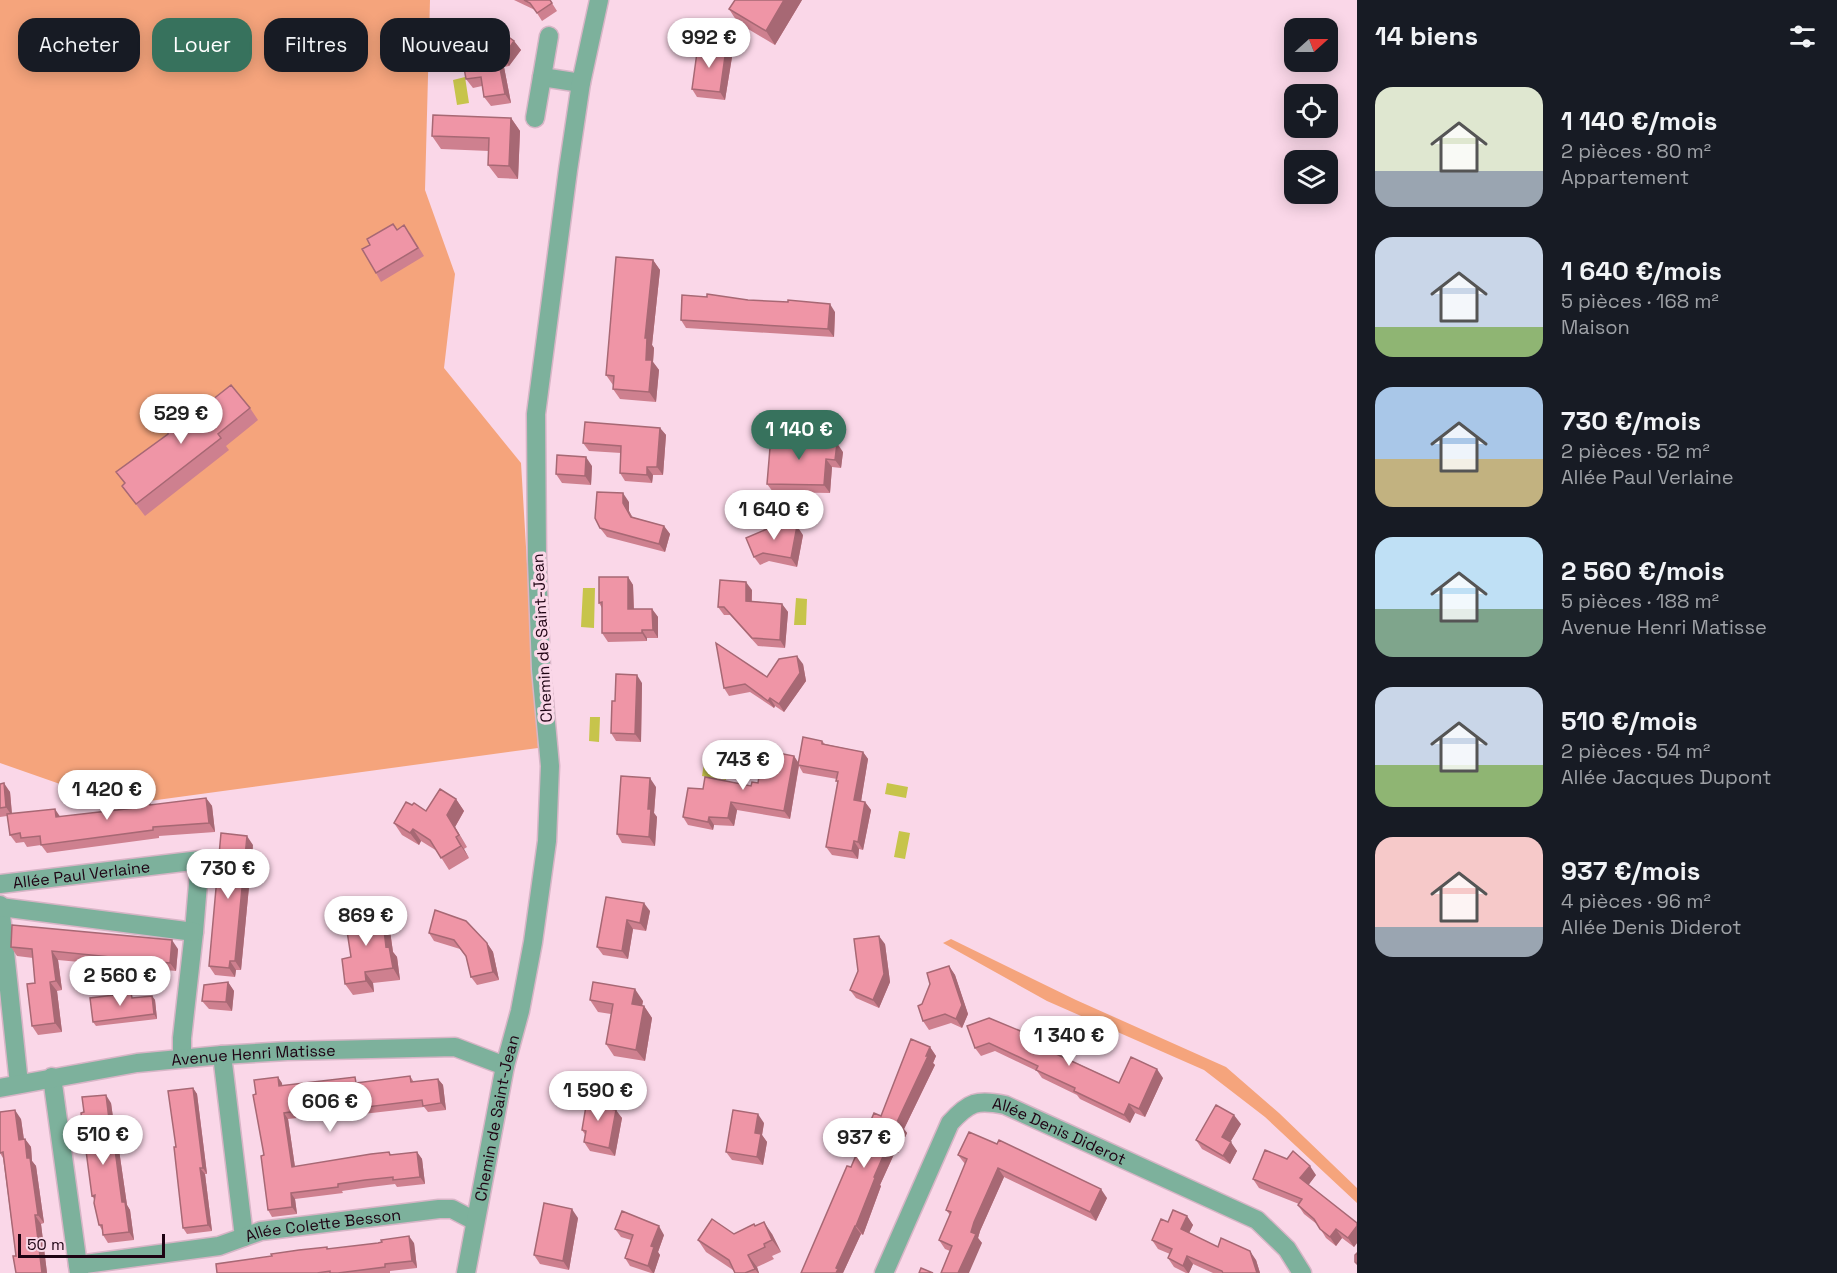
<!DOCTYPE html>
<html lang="fr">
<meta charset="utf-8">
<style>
body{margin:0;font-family:"Space Grotesk",sans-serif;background:#20242c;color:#f1f3f6;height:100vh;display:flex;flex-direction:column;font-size:22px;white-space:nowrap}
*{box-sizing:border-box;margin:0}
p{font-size:20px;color:#9ea1a6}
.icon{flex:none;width:33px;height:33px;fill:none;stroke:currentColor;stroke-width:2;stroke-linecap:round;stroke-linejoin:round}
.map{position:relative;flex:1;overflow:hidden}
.details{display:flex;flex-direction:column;background:#171b24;width:480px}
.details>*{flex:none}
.top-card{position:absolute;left:18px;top:18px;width:570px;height:54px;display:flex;gap:12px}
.needle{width:39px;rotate:69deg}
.controls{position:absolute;left:1284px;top:18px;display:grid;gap:12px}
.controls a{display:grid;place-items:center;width:54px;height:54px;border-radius:12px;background:#171b24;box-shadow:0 3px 15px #0003;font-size:30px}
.scale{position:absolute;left:18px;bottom:15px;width:147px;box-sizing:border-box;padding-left:6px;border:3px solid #1e0313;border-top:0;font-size:16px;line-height:21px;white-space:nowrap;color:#1e0313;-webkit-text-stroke:4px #fad7e8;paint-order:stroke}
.price{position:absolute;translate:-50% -51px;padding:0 14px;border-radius:21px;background:#fff;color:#222;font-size:20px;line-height:39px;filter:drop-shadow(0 2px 3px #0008)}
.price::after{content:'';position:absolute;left:50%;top:36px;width:18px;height:14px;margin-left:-9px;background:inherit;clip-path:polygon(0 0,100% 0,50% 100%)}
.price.selected{background:#37725d;color:#fff}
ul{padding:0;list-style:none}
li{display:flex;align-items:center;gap:18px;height:150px;padding:0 18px}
li span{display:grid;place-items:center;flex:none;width:168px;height:120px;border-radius:18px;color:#555}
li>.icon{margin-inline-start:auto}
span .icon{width:72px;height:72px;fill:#fffc;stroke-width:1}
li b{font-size:26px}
h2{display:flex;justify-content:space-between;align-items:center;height:72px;padding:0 18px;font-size:26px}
.tag{padding:0 21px;border-radius:18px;background:#171b24;box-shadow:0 3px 15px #0003;font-size:21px;line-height:54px}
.tag.selected{background:#37725d;color:#fff}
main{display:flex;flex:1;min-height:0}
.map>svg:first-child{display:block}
.green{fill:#f5a47c}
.water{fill:#c7c44b}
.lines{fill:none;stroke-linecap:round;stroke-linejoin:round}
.street-casing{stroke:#d7b5c6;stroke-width:21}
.street{stroke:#7db19c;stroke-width:18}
.wall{fill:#ce808f}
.shaded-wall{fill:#a76874}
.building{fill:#ef95a6;stroke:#a76874;stroke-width:1.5}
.labels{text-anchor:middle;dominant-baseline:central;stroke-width:6;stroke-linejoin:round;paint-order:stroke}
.street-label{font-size:16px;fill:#1e0313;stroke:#fad7e8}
</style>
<main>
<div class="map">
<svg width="1357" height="1273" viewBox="0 0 1357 1273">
<rect width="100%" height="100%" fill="#fad7e8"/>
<!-- green -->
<path class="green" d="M0 0H430L425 190 455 274 444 368 521 463 538 748 120 805 0 763Z
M951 939 1076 1000 1226 1067 1279 1113 1357 1188V1203L1265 1117 1204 1070 1047 1001 943 943Z"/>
<!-- water -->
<path class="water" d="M465 77 469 103 457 105 453 80Z
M583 588H595L594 628 581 627Z
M796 598 807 599 806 625H794Z
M590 717H600L599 742 589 741Z
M704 763 728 767 726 780 702 776Z
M887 783 908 787 906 798 885 794Z
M899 831 910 833 905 859 894 857Z"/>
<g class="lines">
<!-- street casing -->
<g class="street-casing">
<g id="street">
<path d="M542 77 581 83"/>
<path d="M535 118 549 36"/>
<path id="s1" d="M0 884 200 860 194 932 182 1038V1058"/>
<path d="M0 905 19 1084"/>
<path d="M0 907 194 932"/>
<path d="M222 1055 244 1237"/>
<path d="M52 1077 79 1273"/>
<path id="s2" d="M0 1088 137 1063 222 1055 287 1051 455 1047 505 1066"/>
<path id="s3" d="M78 1265 219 1246 261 1231 439 1209H452L475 1221"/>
<path id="s4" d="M466 1273 505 1066 520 1011 533 942 547 841 550 766 541 669 537 560 536 414 568 170 581 83 599 0"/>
<path id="s5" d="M884 1273 950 1123C969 1102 977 1099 1005 1105L1257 1220 1287 1249 1302 1273"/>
</g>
</g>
<!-- street -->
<use href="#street" class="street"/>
</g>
<!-- wall -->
<path class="wall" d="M514 0H550L557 11 542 21 535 10Z
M802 0 775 45 738 23 729 9Z
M514 41 521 50 509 66 504 67 511 103 491 106 484 97 482 86 473 88 466 79Z
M732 57 725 100 697 97 692 89Z
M511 118 520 131 518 179 498 178 488 165 489 151 441 149 432 136Z
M393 224 397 229 410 233 424 256 381 282 376 273 370 245Z
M653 260 660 270 652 345 654 348 653 362 659 370 656 402 620 399 613 389V385L606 375Z
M835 312 834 337 686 328 681 320Z
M250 408 258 420 226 446 229 450 145 516 122 486 125 484 116 472 188 419Z
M660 428 666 435 663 475H653L652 483 625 481 620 473 621 453 589 451 583 443Z
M843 452 841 468 832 467 830 493 773 492 767 484Z
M592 466 591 485 562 483 556 474Z
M629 502V511L632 517 664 526 670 534 665 552 607 537 600 528Z
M803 535 797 567 769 561 760 565 754 557Z
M628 577 633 585 634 609H652L658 617V638H647V641L608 642 602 633V608L599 603Z
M752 590V601L782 604 788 612 785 648 758 646 730 615H724L718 607Z
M803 664 806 681 784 712 775 706 774 708 750 692 729 696 724 688 767 677Z
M642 683 641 742 616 741 611 733 615 701Z
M822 741 825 744 863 752 868 759 861 801 865 802 871 810 863 850 859 849 858 859 832 855 826 847 838 783 836 781 837 779 803 773 799 766 790 819 737 810 734 826 714 825 713 830 688 825 683 817 758 783 794 756 798 762Z
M0 784 10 792 12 813 61 817 134 808 206 798 212 806 215 832 159 836V838L47 853 41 845 27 847 24 842 16 843 10 835 7 816 0 817Z
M656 787 654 813 657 817 655 846 622 843 617 834Z
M456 799 464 811 455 827 467 847 464 849 469 858 449 870 437 851 421 841 419 845 402 835 394 823 412 805 426 811Z
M253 845 241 970H236L235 977 215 975 209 966Z
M606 897 650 911 646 931 633 929 628 959 603 955 597 947Z
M382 912 389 924 393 952 397 957 400 980 373 983 374 992 353 995 345 984 351 957Z
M429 933 487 943 493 952 499 980 477 985 471 977 466 957 460 949 434 941Z
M885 944 890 982 879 1008 856 998 850 990Z
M11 947 178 949 176 971 58 960 62 990 57 991 62 1032 38 1035 32 1026 35 983 33 958 17 956Z
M949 966 955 975 968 1014 962 1028 951 1023 929 1030 923 1021 922 1004Z
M228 982 234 991 232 1011 209 1009 202 1001Z
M152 996 155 1000 157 1019 96 1026 93 1022 135 998Z
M590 1000 643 1001 642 1006H644L652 1018 645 1061 614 1056 606 1044 611 1014 598 1012Z
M989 1018 1035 1037 1041 1046 1119 1083 1163 1078 1145 1117 1135 1113 1130 1123 1080 1099 1077 1095 1042 1078 1037 1071 995 1051 981 1056 975 1048Z
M930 1047 936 1056 933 1063 935 1065 904 1129 907 1133 898 1153 895 1152 880 1185 881 1186 863 1235 861 1234 843 1273H801L851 1167 881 1116Z
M410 1076 414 1082 438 1079 443 1085 446 1110 428 1112 424 1107 363 1114 360 1110 354 1111 352 1108 315 1113V1116L288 1119 295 1167 389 1152 391 1155 417 1152 422 1159 425 1184 397 1187 395 1184 370 1187 342 1191 343 1193 295 1199 297 1214 272 1217 268 1210 264 1155 256 1094 278 1077 282 1085 359 1083Z
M193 1088 197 1094 207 1174H205L212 1231 187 1234 183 1228 176 1147Z
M607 1098 613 1107V1109L622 1118 615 1156 590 1151 584 1142 586 1136 582 1130Z
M111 1103 117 1146 119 1150 127 1205 130 1210 134 1240 108 1243 103 1235 102 1230 99 1225 94 1199 92 1196 84 1112Z
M21 1119 24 1139H25L31 1147 32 1161 36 1166 44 1223 41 1224 47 1273H16V1256L3 1158 0 1153Z
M764 1123 762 1135 767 1142 763 1165 732 1160 726 1152Z
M1241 1124 1230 1142 1237 1151 1230 1164 1202 1149 1196 1140Z
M958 1155 1107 1198 1096 1221 1004 1177 980 1231 978 1238 982 1243 950 1251 945 1249 939 1240 950 1215 946 1210 965 1164Z
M1316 1175 1308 1185 1357 1223V1243L1354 1247 1342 1238 1336 1246 1326 1238 1318 1225 1304 1214 1298 1205 1299 1204 1259 1188 1253 1179Z
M1187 1216 1193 1225 1189 1233 1218 1247 1256 1260 1260 1273H1213L1193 1264 1189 1273H1186L1174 1267 1168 1258 1170 1254 1158 1249 1152 1240Z
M578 1218 569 1270 540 1264 534 1255Z
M756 1226 772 1234 781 1252 772 1256 774 1259 757 1267 759 1273H735L733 1270 706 1252 698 1240 734 1234Z
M615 1229 664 1235 658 1252 660 1255 654 1273H651L630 1266 625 1258 631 1240 621 1237Z
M414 1243 417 1268 390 1271V1273H217Z"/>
<!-- shaded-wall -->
<path class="shaded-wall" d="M784 0H802L775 45 766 31Z
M514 41 521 50 509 66 503 57Z
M726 49 732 57 725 100 720 92Z
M498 58 504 67 511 103 505 94Z
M511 118 520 131 518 179 509 166Z
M653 260 660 270 652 345 654 348 653 362 659 370 656 402 649 392 646 360 645 338Z
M830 304 835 312 834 337 828 329Z
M660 428 666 435 663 475 657 467Z
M837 443 843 452 841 468 835 460Z
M586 457 592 466 591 485 585 476Z
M826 459 832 467 830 493 824 485Z
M647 467 653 475 652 483 647 475Z
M623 493 629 502V511L637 525 623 503Z
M664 526 670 534 665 552 659 544Z
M797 526 803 535 797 567 791 558Z
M628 577 633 585 634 617 628 609Z
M746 582 752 590 751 609 746 601Z
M782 604 788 612 785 648 780 640Z
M652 609 658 617V638L653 630Z
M642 630 647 638V641L642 633Z
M797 656 803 664 806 681 784 712 779 704Z
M637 675 642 683 641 742 635 734Z
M770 698 775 706 774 708 768 701Z
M863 752 868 759 860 808 854 800Z
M794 756 799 764 790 819 784 811Z
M650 778 656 787 654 813 657 817 655 846 649 837 648 809Z
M4 783 10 792 12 816 6 807Z
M206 798 212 806 215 832 209 823Z
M456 799 464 811 455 827 467 847 447 815Z
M731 802 737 810 734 826 728 818Z
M865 802 871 810 863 850 858 842Z
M55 809 61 818 56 817Z
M709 817 714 825 713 830 708 822Z
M413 829 421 841 419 845 410 833Z
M247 836 253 845 241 970 235 961Z
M456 837 464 849 469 858 461 846Z
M854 841 859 849 858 859 852 851Z
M644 903 650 911 646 931 640 923Z
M382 912 389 924 393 952 397 957 400 980 393 968 386 947Z
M627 920 633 929 628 959 622 951Z
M879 936 885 944 890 982 879 1008 873 1000Z
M172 940 178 949 176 971 170 963Z
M487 943 493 952 499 980 493 972Z
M52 951 58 960 62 990 56 981Z
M230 961 236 970 235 977 229 968Z
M949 966 955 975 968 1014 962 1028 956 1019Z
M365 972 373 983 374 992 366 981Z
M50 982 57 991 62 1032 55 1023Z
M228 982 234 991 232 1011 226 1002Z
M635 989 643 1001 640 1016 632 1004Z
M152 996 155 1000 157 1019 154 1014Z
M644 1006 652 1018 645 1061 636 1050Z
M1035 1037 1041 1046 1032 1043Z
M930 1047 936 1056 933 1063 935 1065 904 1129 907 1133 898 1153 892 1144 897 1122Z
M1157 1069 1163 1078 1145 1117 1139 1109Z
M278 1077 282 1083 283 1092 279 1086Z
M438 1079 443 1085 446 1110 441 1103Z
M193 1088 197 1094 207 1174 203 1168Z
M106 1095 111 1103 117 1146 119 1150 127 1205 130 1210 134 1240 129 1232 122 1202 112 1143Z
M607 1098 613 1107 611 1116 605 1108Z
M1129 1104 1135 1113 1130 1123 1124 1115Z
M15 1110 21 1119 25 1148 19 1140Z
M616 1110 622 1118 615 1156 609 1148Z
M284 1113 288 1119 296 1174 292 1167Z
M758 1114 764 1123 762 1135 767 1142 763 1165 757 1157 755 1133Z
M1234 1115 1241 1124 1228 1146 1222 1137Z
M25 1139 31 1147 32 1161 36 1166 44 1223 38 1215 27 1158Z
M1231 1142 1237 1151 1230 1164 1223 1156Z
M889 1143 895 1152 880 1185 881 1186 863 1235 856 1226 874 1177Z
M417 1152 422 1159 425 1184 420 1177Z
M1310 1166 1316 1175 1307 1187 1300 1178Z
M200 1168 205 1174 212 1231 208 1225Z
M998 1168 1004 1177 980 1231 978 1238 982 1243 969 1273H958L974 1222Z
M1101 1189 1107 1198 1096 1221 1090 1212Z
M291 1193 295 1199 297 1214 292 1207Z
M572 1209 578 1218 569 1270 563 1261Z
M35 1215 41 1224 47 1273H42Z
M1187 1216 1193 1225 1187 1237 1181 1229Z
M764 1222 772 1234 781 1252 772 1240Z
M659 1226 664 1235 658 1252 660 1255 654 1273H653L648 1266 651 1246Z
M855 1226 861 1234 843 1273H836V1268Z
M1357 1226V1243L1354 1247 1348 1238Z
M1336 1229 1342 1238 1336 1246 1330 1237Z
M409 1236 414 1243 417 1268 412 1261Z
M1250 1251 1256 1260 1260 1273H1257Z
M748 1255 757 1267 759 1273H758L755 1269Z
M1187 1256 1193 1264 1189 1273H1188L1183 1266Z"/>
<!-- building -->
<path class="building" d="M524 0H550L552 3 537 13 530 3Z
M735 0H784L766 31 729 9Z
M499 30 514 41 503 57 498 58 505 94 484 97 481 77 466 79 462 57 489 52 488 47Z
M698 45 726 49 720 92 692 89Z
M433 115 511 118 509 166 488 165 489 138 432 136Z
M393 224 397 230 404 225 418 248 376 273 362 249 370 245 367 239Z
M616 257 653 260 645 338H647L646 360H652L649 392 613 389 614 376 606 375Z
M707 294 748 300 788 302V300L830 304 828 329 681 320 682 295 707 297Z
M231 385 250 408 218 434 221 438 136 504 122 486 125 483 116 472 168 434 169 417 188 419Z
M585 422 660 428 657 467H647V475L620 473 621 446 583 443Z
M771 436 837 443 835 460 826 459 824 485 767 484Z
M557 455 586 457 585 476 556 474Z
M597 492 623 493V503L631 517 664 526 659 544 600 528 595 518Z
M776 522 797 526 791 558 763 553 754 557 746 538 774 526Z
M599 577H628V609H652L653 630H642V633H602V602L599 603Z
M720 580 746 582V601L782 604 780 640 752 638 724 607H718Z
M716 643 767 677 779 659 797 656 800 673 779 704 770 698 768 701 745 684 724 688Z
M616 674 637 675 635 734 611 733 612 701H615Z
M803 737 822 741V744L863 752 854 800 865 802 858 842 854 841 852 851 826 847 838 781H836L838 772 798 765Z
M763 750 794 756 784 811 731 802 728 818 709 817 708 822 683 817 688 788 703 789 705 777 751 786 752 782 758 783Z
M621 776 650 778 648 809H651L649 837 617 834Z
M4 783 6 807 0 808V784Z
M440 789 456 799 447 815 459 835 456 837 461 846 441 858 430 840 413 829 410 833 394 823 406 802 412 805 414 803 426 811Z
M206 798 209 823 153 827V830L41 845 40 836 21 838 20 833 10 835 7 814 55 809 56 817 134 808 133 801 149 800 150 805Z
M221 833 247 836 235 961H230L229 968 209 966Z
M606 897 644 903 640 923 627 920 622 951 597 947Z
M435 910 466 921 487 943 493 972 471 977 466 956 454 940 429 933Z
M382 912 386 947 389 946 393 968 365 972 366 981 345 984 342 959 351 957 345 918Z
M12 925 172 940 170 963 52 951 56 981 50 982 55 1023 32 1026 27 984 35 983 32 949 11 947Z
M879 936 884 974 873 1000 850 990 858 971 854 939Z
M949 966 962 1005 956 1019 945 1014 923 1021 918 1006 922 1004 930 984 927 973Z
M228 982 226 1002 202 1001 204 985Z
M593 982 635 989 632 1004 644 1006 636 1050 606 1044 613 1004 590 1000Z
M131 993 132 998 152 996 154 1014 93 1022 90 998Z
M989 1018 1035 1037 1032 1043 1119 1083 1131 1057 1157 1069 1139 1109 1129 1104 1124 1115 1074 1091 1075 1088 1036 1070 1038 1066 989 1043 975 1048 967 1026Z
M911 1039 930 1047 926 1056H928L897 1122 900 1124 892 1144 889 1143 874 1177 875 1178 856 1226H855L836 1268 838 1269 836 1273H801L847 1166 851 1167 874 1113 881 1116Z
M410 1076 411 1082 438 1079 441 1103 423 1106 422 1100 359 1108 358 1103 349 1104V1102L310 1106 311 1109 284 1113 292 1167 371 1154 389 1152 390 1155 417 1152 420 1177 393 1180V1177L365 1180 338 1184V1187L291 1193 292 1207 268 1210 261 1156 264 1155 253 1095 256 1094 254 1080 278 1077 279 1086 355 1077 356 1083Z
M193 1088 203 1168H200L208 1225 183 1228 174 1147H176L168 1091Z
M588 1094 607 1098 605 1108 616 1110 609 1148 584 1142 586 1131 582 1130Z
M106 1095 112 1143 114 1142 122 1202H125L129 1232 103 1235 102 1225H99L94 1203 95 1195 92 1196 81 1113 84 1112 82 1097Z
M1216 1105 1234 1115 1222 1137 1231 1142 1223 1156 1196 1140Z
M15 1110 19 1140 25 1139 27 1158H30L38 1215H35L42 1273H16L13 1256H16L3 1152 0 1153V1112Z
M733 1110 758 1114 755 1133 761 1134 757 1157 726 1152Z
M969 1132 997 1144 999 1140 1101 1189 1090 1212 998 1168 974 1222 971 1232 976 1234 958 1273H941L952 1246 939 1240 951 1212 946 1210 967 1159 958 1155Z
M1265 1150 1287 1159 1293 1151 1310 1166 1300 1178 1357 1223V1226L1348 1238 1336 1229 1330 1237 1320 1229 1314 1219 1298 1205 1302 1199 1253 1179Z
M544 1203 572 1209 563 1261 534 1255Z
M1173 1210 1187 1216 1181 1229 1218 1247 1221 1238 1250 1251 1257 1273H1223L1222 1271 1187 1256 1183 1266 1168 1258 1172 1249 1152 1240 1161 1219 1168 1222Z
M622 1211 659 1226 651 1246 654 1247 648 1266 625 1258 633 1235 615 1229Z
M712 1219 734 1234 754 1224 755 1226 764 1222 772 1240 764 1244 765 1247 748 1255 755 1269 745 1273H735L729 1260 698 1240Z
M409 1236 412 1261 385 1264V1267L338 1273H330V1271L317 1273H217L216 1264 272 1256 271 1254 299 1250 327 1247V1249L378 1243 382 1242 381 1240Z
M1357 1253V1264L1355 1262V1255Z
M921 1268 933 1273H919Z"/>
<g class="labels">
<!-- street labels -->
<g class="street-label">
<text transform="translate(542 638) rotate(-93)">Chemin de Saint-Jean</text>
<text stroke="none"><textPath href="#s1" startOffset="82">Allée Paul Verlaine</textPath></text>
<text stroke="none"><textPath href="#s2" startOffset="256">Avenue Henri Matisse</textPath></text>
<text stroke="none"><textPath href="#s4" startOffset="158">Chemin de Saint-Jean</textPath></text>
<text stroke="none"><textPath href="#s5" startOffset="286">Allée Denis Diderot</textPath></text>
<text stroke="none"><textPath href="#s3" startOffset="249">Allée Colette Besson</textPath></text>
</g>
</g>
</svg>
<div class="controls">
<a><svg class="needle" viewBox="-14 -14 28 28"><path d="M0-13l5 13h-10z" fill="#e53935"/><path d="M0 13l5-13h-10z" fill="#9ea1a6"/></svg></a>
<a><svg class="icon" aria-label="locate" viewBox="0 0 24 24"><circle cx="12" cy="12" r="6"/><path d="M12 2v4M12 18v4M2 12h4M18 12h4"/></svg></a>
<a><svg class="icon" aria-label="layers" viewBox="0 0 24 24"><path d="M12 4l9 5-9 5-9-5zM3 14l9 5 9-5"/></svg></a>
</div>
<div class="scale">50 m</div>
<b class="price" style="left:709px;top:69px">992 €</b>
<b class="price" style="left:181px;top:445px">529 €</b>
<b class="price selected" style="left:799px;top:461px">1 140 €</b>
<b class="price" style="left:774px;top:541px">1 640 €</b>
<b class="price" style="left:743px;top:791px">743 €</b>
<b class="price" style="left:107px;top:821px">1 420 €</b>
<b class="price" style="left:228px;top:900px">730 €</b>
<b class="price" style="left:366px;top:947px">869 €</b>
<b class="price" style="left:120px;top:1007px">2 560 €</b>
<b class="price" style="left:1069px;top:1067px">1 340 €</b>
<b class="price" style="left:598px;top:1122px">1 590 €</b>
<b class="price" style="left:330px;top:1133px">606 €</b>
<b class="price" style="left:103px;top:1166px">510 €</b>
<b class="price" style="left:864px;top:1169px">937 €</b>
<div class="top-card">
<a class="tag">Acheter</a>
<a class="tag selected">Louer</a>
<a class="tag">Filtres</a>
<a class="tag">Nouveau</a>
</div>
</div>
<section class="details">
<h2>14 biens<svg class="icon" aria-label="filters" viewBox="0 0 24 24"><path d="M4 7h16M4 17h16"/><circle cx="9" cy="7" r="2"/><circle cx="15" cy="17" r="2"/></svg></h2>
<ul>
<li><span style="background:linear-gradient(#dfe7d0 70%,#9aa5b1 0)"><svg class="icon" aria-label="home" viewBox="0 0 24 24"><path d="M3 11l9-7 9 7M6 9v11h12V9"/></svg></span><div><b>1 140 €/mois</b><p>2 pièces · 80 m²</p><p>Appartement</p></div></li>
<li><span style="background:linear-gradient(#c9d6e8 75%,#8fb573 0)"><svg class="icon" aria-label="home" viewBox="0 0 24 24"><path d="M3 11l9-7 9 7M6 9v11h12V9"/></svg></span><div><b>1 640 €/mois</b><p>5 pièces · 168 m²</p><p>Maison</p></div></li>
<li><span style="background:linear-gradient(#a9c7e8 60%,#c2b280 0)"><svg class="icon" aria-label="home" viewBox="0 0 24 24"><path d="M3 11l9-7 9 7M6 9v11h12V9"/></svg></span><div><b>730 €/mois</b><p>2 pièces · 52 m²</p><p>Allée Paul Verlaine</p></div></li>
<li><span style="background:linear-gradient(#bfe0f5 60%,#7fa58c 0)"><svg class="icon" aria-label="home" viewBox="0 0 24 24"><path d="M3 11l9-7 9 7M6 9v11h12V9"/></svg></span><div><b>2 560 €/mois</b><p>5 pièces · 188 m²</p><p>Avenue Henri Matisse</p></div></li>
<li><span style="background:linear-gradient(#c9d6e8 65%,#8fb573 0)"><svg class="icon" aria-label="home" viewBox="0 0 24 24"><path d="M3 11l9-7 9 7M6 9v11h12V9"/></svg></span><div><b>510 €/mois</b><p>2 pièces · 54 m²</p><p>Allée Jacques Dupont</p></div></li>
<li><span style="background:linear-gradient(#f6c9c9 75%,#9aa5b1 0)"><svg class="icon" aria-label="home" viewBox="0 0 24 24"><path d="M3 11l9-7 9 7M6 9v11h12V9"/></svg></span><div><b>937 €/mois</b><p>4 pièces · 96 m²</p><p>Allée Denis Diderot</p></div></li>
</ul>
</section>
</main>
